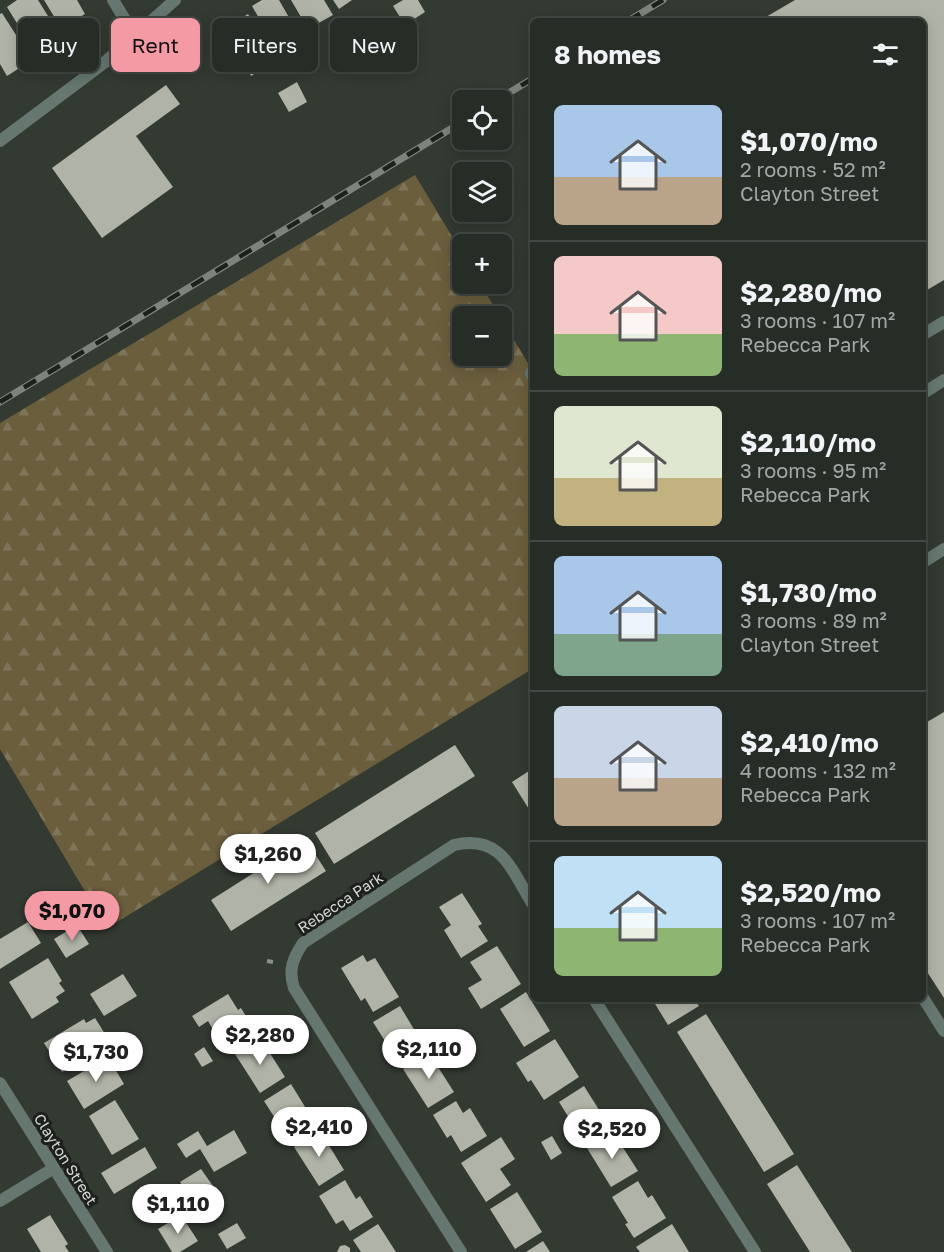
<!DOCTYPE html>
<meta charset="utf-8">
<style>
body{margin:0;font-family:"Golos Text",sans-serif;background:#323832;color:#f1f3f6;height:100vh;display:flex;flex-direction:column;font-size:22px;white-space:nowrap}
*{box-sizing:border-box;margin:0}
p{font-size:20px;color:#a4a7a7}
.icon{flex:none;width:33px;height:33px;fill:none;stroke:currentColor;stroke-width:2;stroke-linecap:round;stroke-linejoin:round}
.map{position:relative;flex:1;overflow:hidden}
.panel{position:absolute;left:530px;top:18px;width:396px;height:984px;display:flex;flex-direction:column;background:#262c26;border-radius:9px;box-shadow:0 3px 15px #0003,0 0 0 2px #424843}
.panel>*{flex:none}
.hud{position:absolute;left:18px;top:18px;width:422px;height:54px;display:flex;gap:12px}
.fabs{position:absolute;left:452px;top:90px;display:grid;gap:12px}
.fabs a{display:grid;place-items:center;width:60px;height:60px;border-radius:9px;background:#262c26;box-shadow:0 3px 15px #0003,0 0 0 2px #424843;font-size:30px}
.price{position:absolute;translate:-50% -51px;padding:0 14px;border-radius:21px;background:#fff;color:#222;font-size:20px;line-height:39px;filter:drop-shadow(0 2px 3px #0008)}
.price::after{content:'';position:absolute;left:50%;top:36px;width:18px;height:14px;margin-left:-9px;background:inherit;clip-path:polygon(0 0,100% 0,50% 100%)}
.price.current{background:#f49aa5;color:#111}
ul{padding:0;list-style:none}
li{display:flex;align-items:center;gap:18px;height:150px;padding:0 24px}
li+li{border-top:2px solid #424843}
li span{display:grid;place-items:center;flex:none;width:168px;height:120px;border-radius:9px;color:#555}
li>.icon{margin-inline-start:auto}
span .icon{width:72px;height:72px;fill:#fffc;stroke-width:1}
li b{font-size:26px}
h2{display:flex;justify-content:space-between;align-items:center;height:72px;padding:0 24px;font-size:26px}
.pill{padding:0 21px;border-radius:9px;background:#262c26;box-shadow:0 3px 15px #0003,0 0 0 2px #424843;font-size:21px;line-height:54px}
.pill.current{background:#f49aa5;color:#111}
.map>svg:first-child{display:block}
.forest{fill:url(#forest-firs)}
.building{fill:#b0b3a7}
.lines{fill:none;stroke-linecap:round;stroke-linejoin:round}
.path{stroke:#8a8f89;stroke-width:4;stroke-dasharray:6 3;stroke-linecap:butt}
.service{stroke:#667770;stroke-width:12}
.minor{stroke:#667770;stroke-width:12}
.tertiary{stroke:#667770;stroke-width:12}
.rail-casing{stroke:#7e847d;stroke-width:7}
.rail{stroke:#1d201c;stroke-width:4.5;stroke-dasharray:14;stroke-linecap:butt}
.labels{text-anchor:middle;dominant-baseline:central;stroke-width:6;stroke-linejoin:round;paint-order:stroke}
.street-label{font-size:15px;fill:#d4d8d3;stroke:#1d201c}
</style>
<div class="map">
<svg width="944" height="1252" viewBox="0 0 944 1252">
<defs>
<pattern id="forest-firs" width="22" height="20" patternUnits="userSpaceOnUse" patternTransform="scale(1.5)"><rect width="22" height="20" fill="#6a5e3d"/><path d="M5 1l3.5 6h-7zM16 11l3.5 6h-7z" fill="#7e7458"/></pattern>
</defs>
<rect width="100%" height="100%" fill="#333a32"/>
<!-- forest -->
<path class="forest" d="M415 175 462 253V284H480L500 316H462V356H501V318L532 370V669L107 928 0 749V423Z"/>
<!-- building -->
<path class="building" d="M17 0H38L63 40 37 56 7 7Z
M44 0H77L85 14 61 28Z
M262 0H279L302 40 279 53 252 6Z
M291 0H324L333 15 308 29Z
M333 0H352L339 9Z
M403 0H418L425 12 405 25 393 6Z
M795 0H944V280L922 293V21H759Z
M2 13 32 60 7 76 0 64V14Z
M248 14 276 61 251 76 223 30Z
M350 36 365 62 344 74 329 48Z
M297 82 307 102 289 112 278 93Z
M166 85 180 104 136 136 173 187 102 238 52 168Z
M944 712V998L922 964V725Z
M455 745 475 776 334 864 315 833Z
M532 769V814L512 782Z
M306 840 326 871 231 931 211 900Z
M462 893 482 924 478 926 488 941 461 958 444 930 451 925 439 907Z
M59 896 68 909 48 922 39 908Z
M28 922 41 943 0 969V939Z
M77 925 89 944 66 958 54 939Z
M497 946 521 984 481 1009 468 988 482 980 470 962Z
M363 955 367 962 375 958 399 997 373 1012 365 998 361 1001 341 968Z
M48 958 62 981 59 983 65 991 56 997 59 1002 32 1019 9 982Z
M123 974 137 996 104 1016 90 994Z
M526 992 550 1031 524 1047 500 1009Z
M228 994 238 1010 241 1008 255 1031 232 1046 225 1034 218 1038 208 1021 199 1027 192 1016Z
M652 999H694L699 1006 668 1025Z
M400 1006 424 1046 398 1062 373 1022Z
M706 1014 794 1154 764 1172 677 1032Z
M95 1018 107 1037 98 1042 101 1048 62 1072 44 1043 84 1019 86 1023Z
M261 1039 285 1077 260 1093 235 1054Z
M555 1039 579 1077 544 1100 531 1080 528 1082 516 1063Z
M204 1047 213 1061 202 1067 194 1054Z
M429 1053 454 1092 428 1108 403 1069Z
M108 1057 124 1084 84 1109 67 1081Z
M291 1084 315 1123 289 1140 264 1101Z
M584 1086 608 1124 583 1140 559 1102Z
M115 1100 139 1139 112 1155 89 1116Z
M456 1101 463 1113 470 1108 487 1136 461 1152 451 1135 447 1138 433 1115Z
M234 1130 247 1153 214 1172 200 1149 186 1158 177 1144 198 1131 207 1146Z
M320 1131 344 1170 319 1186 294 1147Z
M613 1132 638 1171 611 1187 587 1148Z
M552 1136 562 1153 551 1160 541 1142Z
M501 1137 515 1159 500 1169 511 1185 486 1202 461 1163Z
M145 1147 157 1168 114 1194 101 1173Z
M797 1165 852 1252H810L767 1184Z
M201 1169 220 1196 200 1207 191 1192 188 1195 180 1182Z
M345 1180 356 1199 360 1196 373 1217 350 1231 343 1220 336 1224 319 1196Z
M638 1181 648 1198 652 1195 666 1218 634 1238 625 1224 628 1223 612 1197Z
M517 1192 542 1232 515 1249 490 1209Z
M50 1215 68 1244 65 1246 69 1252H41L27 1229Z
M181 1215 198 1241 180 1252H172L158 1229Z
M237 1223 246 1238 227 1249 218 1234Z
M378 1224 396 1252H361L353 1240Z
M672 1224 689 1252H640L636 1247Z
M543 1241 550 1252H526Z
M345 1245 350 1248V1252H337L340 1246Z"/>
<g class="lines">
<!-- path -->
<path class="path" d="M267 961 273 962"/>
<!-- service -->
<path class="service" d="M922 335 944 322
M531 373 532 375
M922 394 944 380
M922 563 944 549
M922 996 944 1031"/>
<!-- minor -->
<path class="minor" d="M113 0 135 36
M594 999 755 1252
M0 1083 107 1252
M0 1201 54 1168
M461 1252 294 988C288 970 293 958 303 943L454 845C501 834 511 869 532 903"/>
<!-- tertiary -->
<path class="tertiary" d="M0 141 104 63 175 0"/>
<!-- rail casing -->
<g class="rail-casing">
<path id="rail" d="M628 21 663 0
M497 100 532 79
M0 402 462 122"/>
</g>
<!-- rail -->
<use href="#rail" class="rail"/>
</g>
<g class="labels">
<!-- street labels -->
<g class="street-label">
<text transform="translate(340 902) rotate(-33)">Rebecca Park</text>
<text transform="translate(66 1159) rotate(58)">Clayton Street</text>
</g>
</g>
</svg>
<div class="fabs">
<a><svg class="icon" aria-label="locate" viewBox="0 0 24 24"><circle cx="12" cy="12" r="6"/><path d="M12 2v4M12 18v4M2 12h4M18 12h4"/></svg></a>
<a><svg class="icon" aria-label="layers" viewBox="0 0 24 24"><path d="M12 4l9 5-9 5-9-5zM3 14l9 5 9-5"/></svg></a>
<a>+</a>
<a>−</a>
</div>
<b class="price" style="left:268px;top:885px">$1,260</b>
<b class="price current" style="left:72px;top:942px">$1,070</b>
<b class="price" style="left:260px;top:1066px">$2,280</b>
<b class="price" style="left:429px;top:1080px">$2,110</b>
<b class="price" style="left:96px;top:1083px">$1,730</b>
<b class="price" style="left:319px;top:1158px">$2,410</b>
<b class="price" style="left:612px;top:1160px">$2,520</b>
<b class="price" style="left:178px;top:1235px">$1,110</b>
<div class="hud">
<a class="pill">Buy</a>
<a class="pill current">Rent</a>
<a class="pill">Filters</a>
<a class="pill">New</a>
</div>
<section class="panel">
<h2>8 homes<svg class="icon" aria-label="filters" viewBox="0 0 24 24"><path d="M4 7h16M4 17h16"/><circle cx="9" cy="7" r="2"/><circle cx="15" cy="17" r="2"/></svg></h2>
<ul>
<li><span style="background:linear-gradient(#a9c7e8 60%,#b9a48a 0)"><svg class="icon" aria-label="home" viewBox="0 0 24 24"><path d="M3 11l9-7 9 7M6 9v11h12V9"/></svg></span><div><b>$1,070/mo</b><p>2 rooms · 52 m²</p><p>Clayton Street</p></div></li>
<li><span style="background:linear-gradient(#f6c9c9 65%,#8fb573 0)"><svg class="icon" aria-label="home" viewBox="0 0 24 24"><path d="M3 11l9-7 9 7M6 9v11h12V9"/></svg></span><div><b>$2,280/mo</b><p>3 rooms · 107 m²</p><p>Rebecca Park</p></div></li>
<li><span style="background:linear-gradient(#dfe7d0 60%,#c2b280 0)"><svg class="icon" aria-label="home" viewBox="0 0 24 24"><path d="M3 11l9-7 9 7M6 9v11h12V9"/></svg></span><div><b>$2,110/mo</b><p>3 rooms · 95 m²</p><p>Rebecca Park</p></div></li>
<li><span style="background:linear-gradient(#a9c7e8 65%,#7fa58c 0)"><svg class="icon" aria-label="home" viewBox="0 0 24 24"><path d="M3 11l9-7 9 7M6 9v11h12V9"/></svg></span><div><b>$1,730/mo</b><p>3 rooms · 89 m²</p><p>Clayton Street</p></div></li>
<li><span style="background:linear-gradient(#c9d6e8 60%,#b9a48a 0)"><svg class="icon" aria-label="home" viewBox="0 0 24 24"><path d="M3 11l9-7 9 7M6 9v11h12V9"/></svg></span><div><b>$2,410/mo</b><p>4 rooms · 132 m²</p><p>Rebecca Park</p></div></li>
<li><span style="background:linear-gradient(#bfe0f5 60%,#8fb573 0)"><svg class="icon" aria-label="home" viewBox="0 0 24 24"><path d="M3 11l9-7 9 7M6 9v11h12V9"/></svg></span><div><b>$2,520/mo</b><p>3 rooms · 107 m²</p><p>Rebecca Park</p></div></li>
</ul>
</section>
</div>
